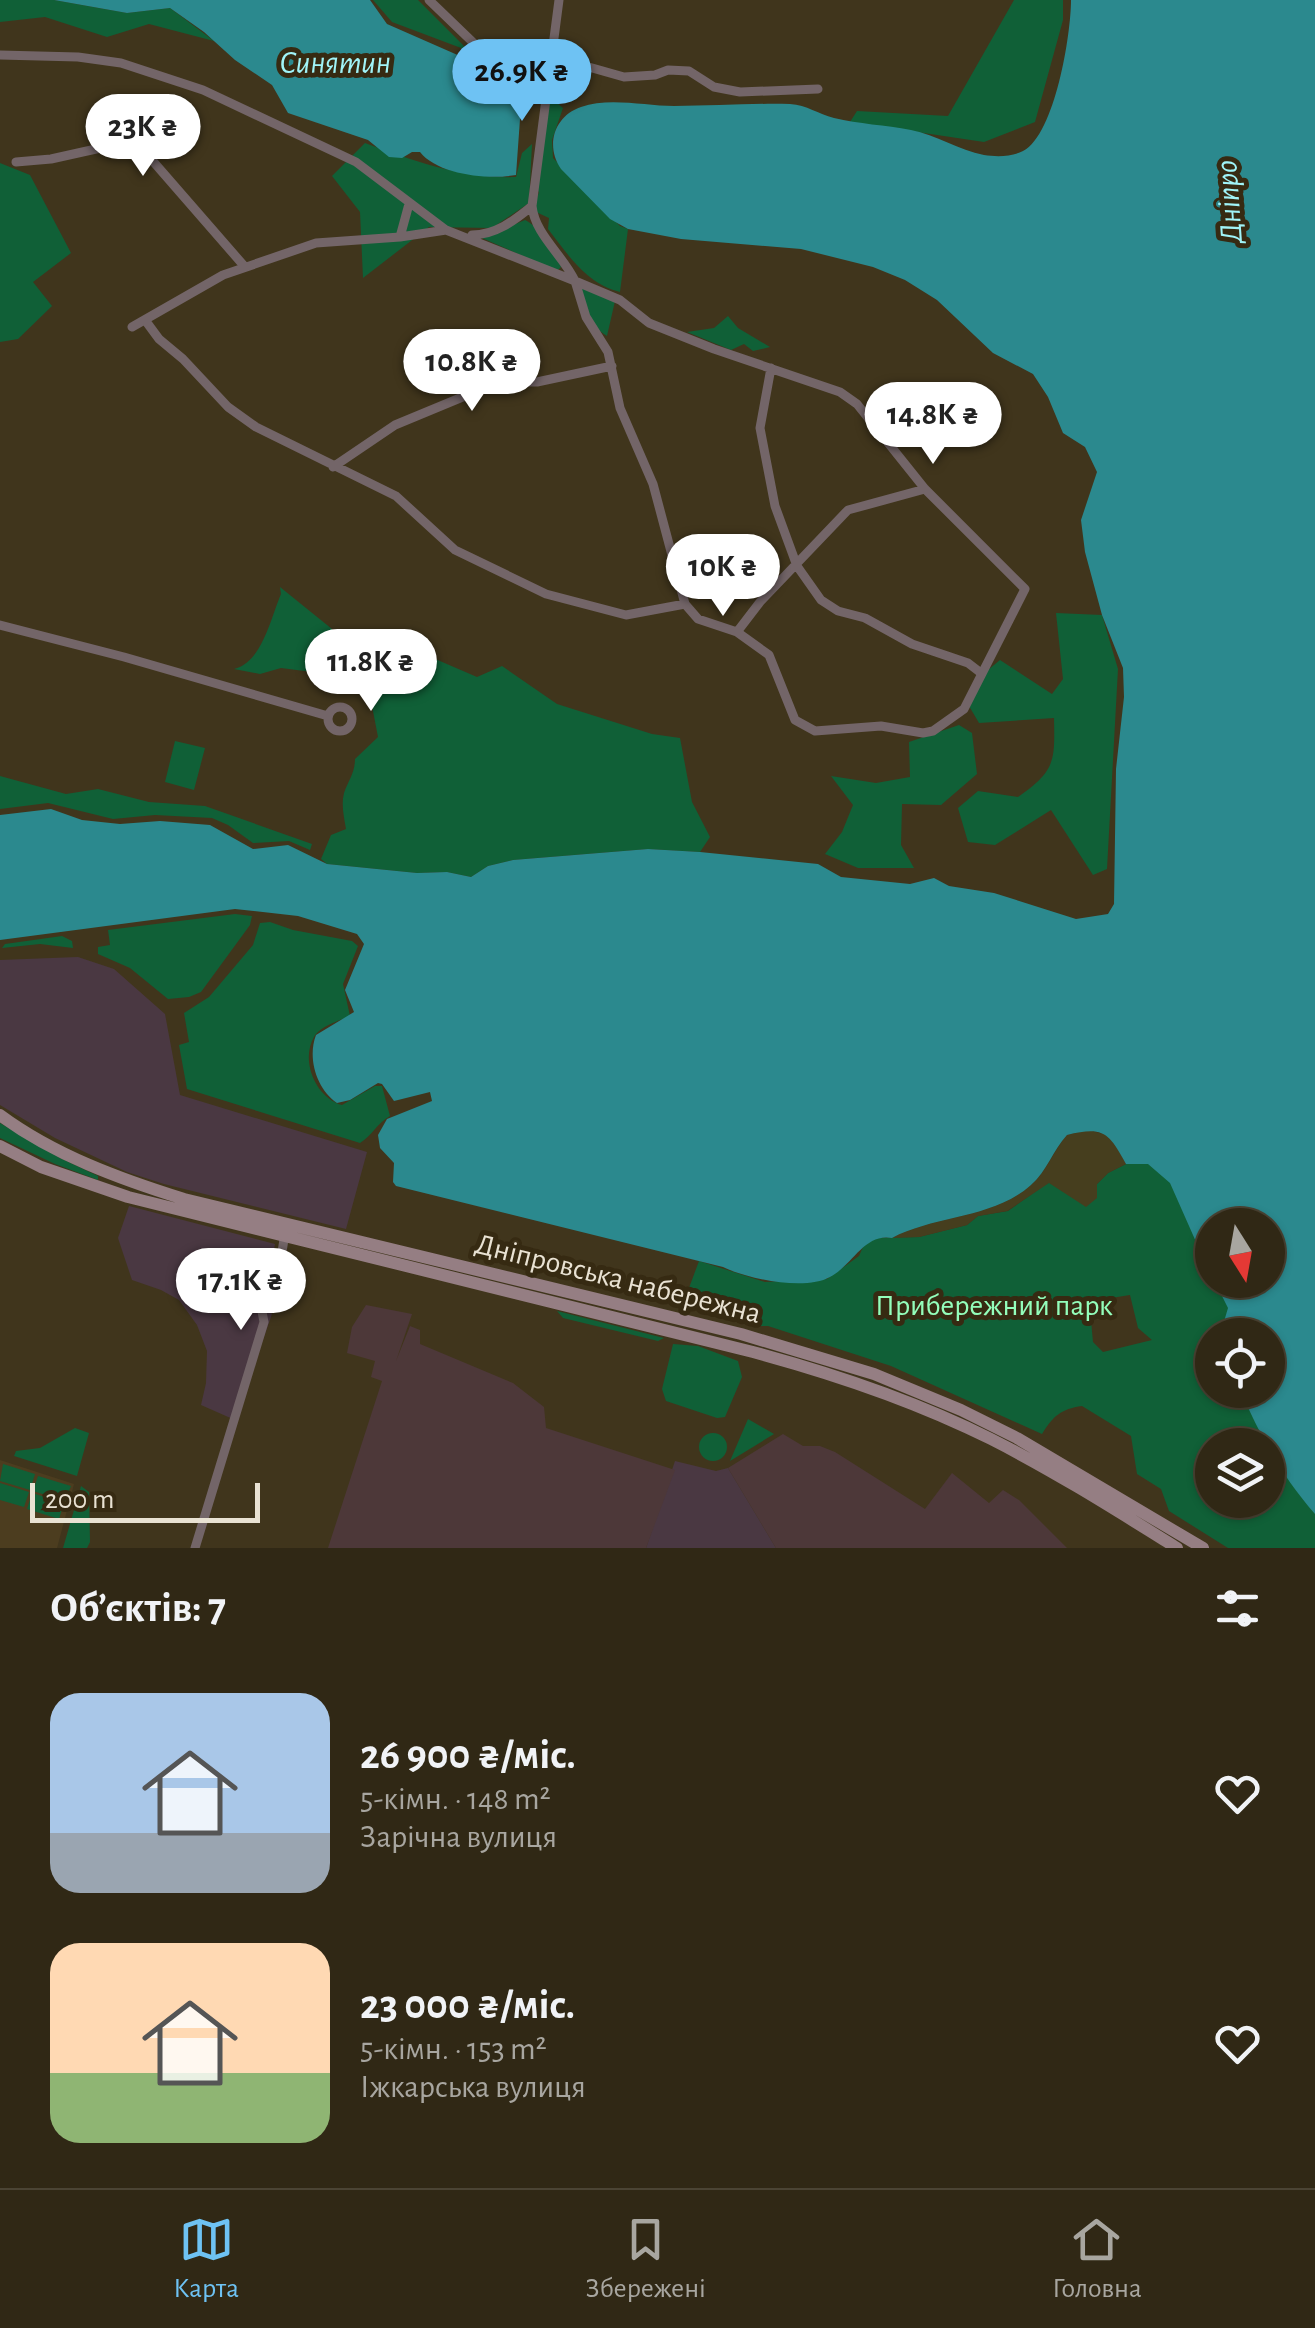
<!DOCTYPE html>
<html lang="uk">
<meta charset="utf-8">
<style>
body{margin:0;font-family:"Alegreya Sans",sans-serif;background:#3c3422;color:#f1f3f6;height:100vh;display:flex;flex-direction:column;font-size:38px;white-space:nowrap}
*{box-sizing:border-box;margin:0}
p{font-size:32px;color:#a8a6a0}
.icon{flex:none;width:55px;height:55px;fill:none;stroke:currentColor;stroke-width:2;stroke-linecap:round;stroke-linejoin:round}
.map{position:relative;height:1548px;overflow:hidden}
.details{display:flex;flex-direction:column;background:#302815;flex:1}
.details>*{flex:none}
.needle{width:65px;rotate:169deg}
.tools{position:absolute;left:1195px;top:1208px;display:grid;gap:20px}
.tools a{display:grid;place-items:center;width:90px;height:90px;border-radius:50%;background:#302815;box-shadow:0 2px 8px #0004,0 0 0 2px #4b4434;font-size:50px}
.scale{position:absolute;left:30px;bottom:25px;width:230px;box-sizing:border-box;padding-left:10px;border:5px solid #e9e2d3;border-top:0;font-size:28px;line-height:35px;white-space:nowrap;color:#e9e2d3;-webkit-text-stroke:8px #362a12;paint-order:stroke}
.price{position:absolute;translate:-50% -85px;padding:0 22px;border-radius:35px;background:#fff;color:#222;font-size:32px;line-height:65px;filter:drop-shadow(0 2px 5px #0008)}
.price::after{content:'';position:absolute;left:50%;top:60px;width:30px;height:22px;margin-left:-15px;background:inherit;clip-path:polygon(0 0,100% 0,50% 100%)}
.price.current{background:#6ec2f3;color:#111}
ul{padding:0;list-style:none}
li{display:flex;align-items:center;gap:30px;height:250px;padding:0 50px}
li span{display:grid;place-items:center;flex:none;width:280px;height:200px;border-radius:30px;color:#555}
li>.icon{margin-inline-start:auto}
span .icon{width:120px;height:120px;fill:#fffc;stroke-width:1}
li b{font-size:42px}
h2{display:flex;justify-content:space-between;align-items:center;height:120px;padding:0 50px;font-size:42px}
.tabs{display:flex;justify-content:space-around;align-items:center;height:140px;border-top:2px solid #4b4434;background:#302815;font-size:28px;color:#a8a6a0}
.tabs a{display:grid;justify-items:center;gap:5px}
.tabs .current{color:#6ec2f3}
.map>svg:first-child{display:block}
.commercial{fill:#4a3842}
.industrial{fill:#4d3839}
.built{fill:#4c3d1f}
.green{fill:#106037;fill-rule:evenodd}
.sand{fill:#463e1e}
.water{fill:#2b898e}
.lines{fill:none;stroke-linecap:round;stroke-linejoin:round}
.minor{stroke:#736568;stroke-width:9}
.secondary{stroke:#957e83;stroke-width:12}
.labels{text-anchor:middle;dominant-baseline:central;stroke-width:10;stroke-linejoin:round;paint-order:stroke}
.street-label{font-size:30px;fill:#e9e2d3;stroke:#362a12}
.park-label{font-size:30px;fill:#93febb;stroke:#362a12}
.water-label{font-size:32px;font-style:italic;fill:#a0f4f8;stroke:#362a12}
</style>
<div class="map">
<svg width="1315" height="1548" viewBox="0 0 1315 1548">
<rect width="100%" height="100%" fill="#40351c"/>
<!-- commercial -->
<path class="commercial" d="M78 957 114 969 165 1014 180 1095 367 1152 346 1229 164 1184 127 1172 55 1138 0 1105V960Z
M129 1206 275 1244 264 1302 272 1314 235 1420 201 1405 206 1383 207 1351 197 1325 179 1300 161 1290 132 1280 118 1238Z
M675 1461 716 1471 728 1468 776 1548H646Z"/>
<!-- industrial -->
<path class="industrial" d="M366 1305 412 1314 396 1361 410 1326 420 1330V1344L513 1383 544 1407 546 1428 675 1470 646 1548H328L382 1381 371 1377 375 1361 347 1353 352 1327Z
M783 1434 803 1446H820L835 1452 925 1509 952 1473 989 1503 1003 1490 1019 1500 1067 1548H776L728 1468Z"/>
<!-- built -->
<path class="built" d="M0 1460 74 1484 57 1548H0Z"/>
<!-- green -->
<path class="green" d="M0 0H54L127 13 170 8 214 41 149 24 107 37 45 17 0 22Z
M373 0H418L469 51 392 22Z
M1014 0H1063V20L1035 122 984 142 850 122 857 111 948 116Z
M547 94 563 108 552 140 553 158 620 226 628 229 620 292C587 284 568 255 548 229L549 218 536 212 535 204 539 192 536 190Z
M365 143C414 161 463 179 516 177L522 153 532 144 529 203 492 228 429 227 363 278 360 212 332 176Z
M0 163 30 175 71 253 33 282 52 306 18 339 0 342Z
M525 220C538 226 556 251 561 267L557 271 482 238Z
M580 286 615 301 607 336C588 325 585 305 580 286Z
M728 316 738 328 770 347 753 351 744 344 731 350 687 332 714 328Z
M280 587 358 650 395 636 426 655 477 677 502 666 557 704 652 734 680 738 692 802 710 837 700 852 648 849 513 860 488 866 471 877 447 872 417 873 327 864 321 859 331 835 346 829C344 817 341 805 344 793 348 781 355 773 355 759L378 737 372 706 365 692 320 673 281 668 260 674 234 669C262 663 271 617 281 594Z
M1056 613 1102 615 1118 669 1107 869 1093 875 1051 810 995 845 968 842 958 808 978 791 1018 797C1055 771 1055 762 1054 718L979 723 969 706 988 670 1000 660 1052 694 1063 679Z
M959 725 972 733 977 774 941 805 902 804 901 845 914 868H858L825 854 842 832 853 805 831 776 876 783 910 777 909 742Z
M175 741 205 748 194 790 165 782Z
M0 776 66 794 98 789 149 802 205 806 312 844 310 850 289 841 253 843 228 825 212 818 155 815 113 819 48 803 0 809Z
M235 914 252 916 250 925 201 992 189 997 168 999 130 968 98 954V947L110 945 108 930Z
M270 922 293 930 352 941 358 946 343 984 350 1016C339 1021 320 1026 314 1037 300 1061 316 1098 342 1105L375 1086H382L390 1116C377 1123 372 1136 360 1143L187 1089 179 1045 189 1042 184 1013 209 997 253 945 260 923Z
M62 936 72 941 73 948 40 944 2 948 5 944Z
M0 1123 60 1158 98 1176V1180L55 1164 0 1138Z
M1137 1134 1212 1225V1280H1254L1315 1428V1548H1228L1169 1511 1161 1489 1137 1474 1131 1436 1082 1406C1061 1409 1053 1416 1042 1434L891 1366 768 1326H752L683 1304 699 1261 765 1282 827 1279 859 1256 863 1247 874 1238 919 1237 967 1225 978 1216 1008 1211 1049 1182 1097 1184 1108 1173 1126 1164ZM1130 1295 1138 1328 1152 1340 1103 1352 1093 1342 1090 1310 1111 1298ZM1212 1335H1268V1390H1212ZM1212 1445H1268V1500H1212Z
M557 1311 664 1338 658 1341 563 1318Z
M673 1344 698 1346 738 1361 742 1377 725 1417 717 1418 666 1401 662 1389Z
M748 1419 774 1434 730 1461Z
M75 1428 89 1433 77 1476 14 1456 16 1451 40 1448Z
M699 1447a14 14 0 1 1 28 0a14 14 0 1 1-28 0Z
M3 1464 35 1474 30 1490 0 1481Z
M38 1476 71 1486 65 1501 33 1491Z
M0 1483 29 1492 24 1507 0 1500Z
M81 1486 89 1492 90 1542 87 1548H63Z
M32 1493 64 1503 59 1519 27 1509Z"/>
<!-- sand -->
<path class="sand" d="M1088 1130 1111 1136 1126 1164 1108 1173 1097 1184V1198L1086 1207 1049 1183 1007 1211 978 1216 967 1225 919 1237 892 1238C935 1215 993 1219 1031 1185 1047 1171 1054 1150 1067 1135Z"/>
<!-- water -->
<path class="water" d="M54 0H370L387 24 469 60 518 86 522 91 516 175C489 180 438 175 420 152H412L402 158 389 157 368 140 288 113 272 85 235 60 204 32 170 8 127 13Z
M1071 0H1315V1514C1281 1475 1261 1437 1240 1390H1268V1335H1220L1228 1308 1214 1280H1268V1225H1212V1278L1170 1183 1148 1164H1126C1109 1133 1104 1126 1067 1135 1053 1150 1047 1171 1031 1185 993 1219 935 1215 892 1238 864 1233 853 1265 830 1277 805 1291 748 1279 723 1267L396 1186 393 1182 394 1163 380 1148 378 1135 387 1119 432 1101 430 1092 394 1101 382 1084 378 1083 350 1100 337 1103C317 1089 307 1059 316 1035L354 1012 345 990 364 944 357 934 298 916 235 909 0 940V815L51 809 82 820 120 824 160 821 210 825 253 849 288 845 327 864 417 873 447 872 471 877 488 866 513 860 648 849 700 852 818 864 841 877 910 884 934 878 949 886 994 893 1076 919 1108 914 1114 904 1116 769 1124 697 1123 668 1102 615 1085 552 1081 520 1097 472 1085 447 1063 433 1048 397 1033 374 993 353 937 300 905 280 873 267 801 249 681 239 628 229 610 219 561 169C545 146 554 116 581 107 609 97 645 106 674 106 713 106 752 103 790 104 807 105 818 114 834 118 859 124 885 125 911 130 936 135 959 150 984 155 996 157 1012 157 1023 151 1055 134 1071 34 1071 0Z"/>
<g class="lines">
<!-- minor -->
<path class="minor" d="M429 0 483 52 500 59 564 60 624 77 655 75 668 70 689 71 714 87 740 92 818 89
M0 55 78 57 121 63 203 90 356 162 446 230 575 281 586 317 608 352 620 408 653 484 685 604
M16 162 51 159 123 143 137 148 151 159 245 267
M532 206C535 235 563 255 575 281L620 300 649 323 714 349 840 392 857 404 925 489 1025 589 964 709 933 731 923 733 881 726 815 731 795 720 769 655 737 632 760 602 848 510 925 489
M472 235C495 235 514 221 532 206L559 0
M400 237 409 204
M145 320 159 339 183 359 228 407 256 427 396 496 455 550 546 594 626 615 685 604 698 619 737 632
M132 327 223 275 316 243 400 237 446 230
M771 368 760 428 775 506 797 566 821 600 838 611 865 618 912 644 968 663 981 673
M333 467 395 425 477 391 504 382H537L612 366
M0 625 124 657 328 716
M328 719a12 12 0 1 1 24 0a12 12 0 1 1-24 0Z
M195 1548 264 1322C253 1277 282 1277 284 1237"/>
<!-- secondary -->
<path class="secondary" d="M0 1115C54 1155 120 1179 184 1199L741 1334 874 1374 961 1410 1017 1438 1203 1548
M0 1146 41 1167 128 1197 753 1352C835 1374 915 1401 991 1439 1056 1472 1116 1510 1177 1548"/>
</g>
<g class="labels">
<!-- street labels -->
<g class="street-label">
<text transform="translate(618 1279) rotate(14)">Дніпровська набережна</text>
</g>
<!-- park labels -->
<g class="park-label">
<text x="994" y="1306">Прибережний парк</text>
</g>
<!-- water labels -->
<g class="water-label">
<text x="335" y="63">Синятин</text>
<text transform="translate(1229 202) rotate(-94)">Дніпро</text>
</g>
</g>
</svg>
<div class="tools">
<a><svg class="needle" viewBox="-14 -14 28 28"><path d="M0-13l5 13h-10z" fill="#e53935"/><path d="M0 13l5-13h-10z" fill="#a8a6a0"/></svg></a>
<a><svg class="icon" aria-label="locate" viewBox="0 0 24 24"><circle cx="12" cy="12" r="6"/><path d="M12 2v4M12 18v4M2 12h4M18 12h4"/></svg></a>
<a><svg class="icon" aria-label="layers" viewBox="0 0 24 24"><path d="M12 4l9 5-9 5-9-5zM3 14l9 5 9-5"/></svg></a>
</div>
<div class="scale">200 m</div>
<b class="price current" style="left:522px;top:124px">26.9K ₴</b>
<b class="price" style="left:143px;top:179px">23K ₴</b>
<b class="price" style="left:472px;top:414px">10.8K ₴</b>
<b class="price" style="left:933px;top:467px">14.8K ₴</b>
<b class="price" style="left:723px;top:619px">10K ₴</b>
<b class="price" style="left:371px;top:714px">11.8K ₴</b>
<b class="price" style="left:241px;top:1333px">17.1K ₴</b>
</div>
<section class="details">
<h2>Об’єктів: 7<svg class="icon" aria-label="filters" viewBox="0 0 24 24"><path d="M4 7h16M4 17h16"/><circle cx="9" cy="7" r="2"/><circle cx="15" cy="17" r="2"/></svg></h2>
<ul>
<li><span style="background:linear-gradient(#a9c7e8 70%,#9aa5b1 0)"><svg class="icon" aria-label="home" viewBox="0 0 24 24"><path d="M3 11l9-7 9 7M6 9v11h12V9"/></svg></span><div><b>26 900 ₴/міс.</b><p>5-кімн. · 148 m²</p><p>Зарічна вулиця</p></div><svg class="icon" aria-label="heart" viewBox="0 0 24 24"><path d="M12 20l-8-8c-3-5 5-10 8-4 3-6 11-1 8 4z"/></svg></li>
<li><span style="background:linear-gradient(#ffd9b3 65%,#8fb573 0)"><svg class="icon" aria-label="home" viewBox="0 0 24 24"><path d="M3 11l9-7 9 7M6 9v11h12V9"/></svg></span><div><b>23 000 ₴/міс.</b><p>5-кімн. · 153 m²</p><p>Іжкарська вулиця</p></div><svg class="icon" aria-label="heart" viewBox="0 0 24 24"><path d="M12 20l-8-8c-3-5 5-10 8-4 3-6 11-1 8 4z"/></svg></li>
</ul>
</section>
<nav class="tabs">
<a class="current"><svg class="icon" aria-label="map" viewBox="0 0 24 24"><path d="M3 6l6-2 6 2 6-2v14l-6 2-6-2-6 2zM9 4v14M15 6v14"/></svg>Карта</a>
<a><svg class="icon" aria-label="saved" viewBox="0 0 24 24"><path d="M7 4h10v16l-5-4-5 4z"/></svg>Збережені</a>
<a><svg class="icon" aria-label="home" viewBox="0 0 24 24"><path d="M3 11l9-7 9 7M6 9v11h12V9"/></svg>Головна</a>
</nav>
